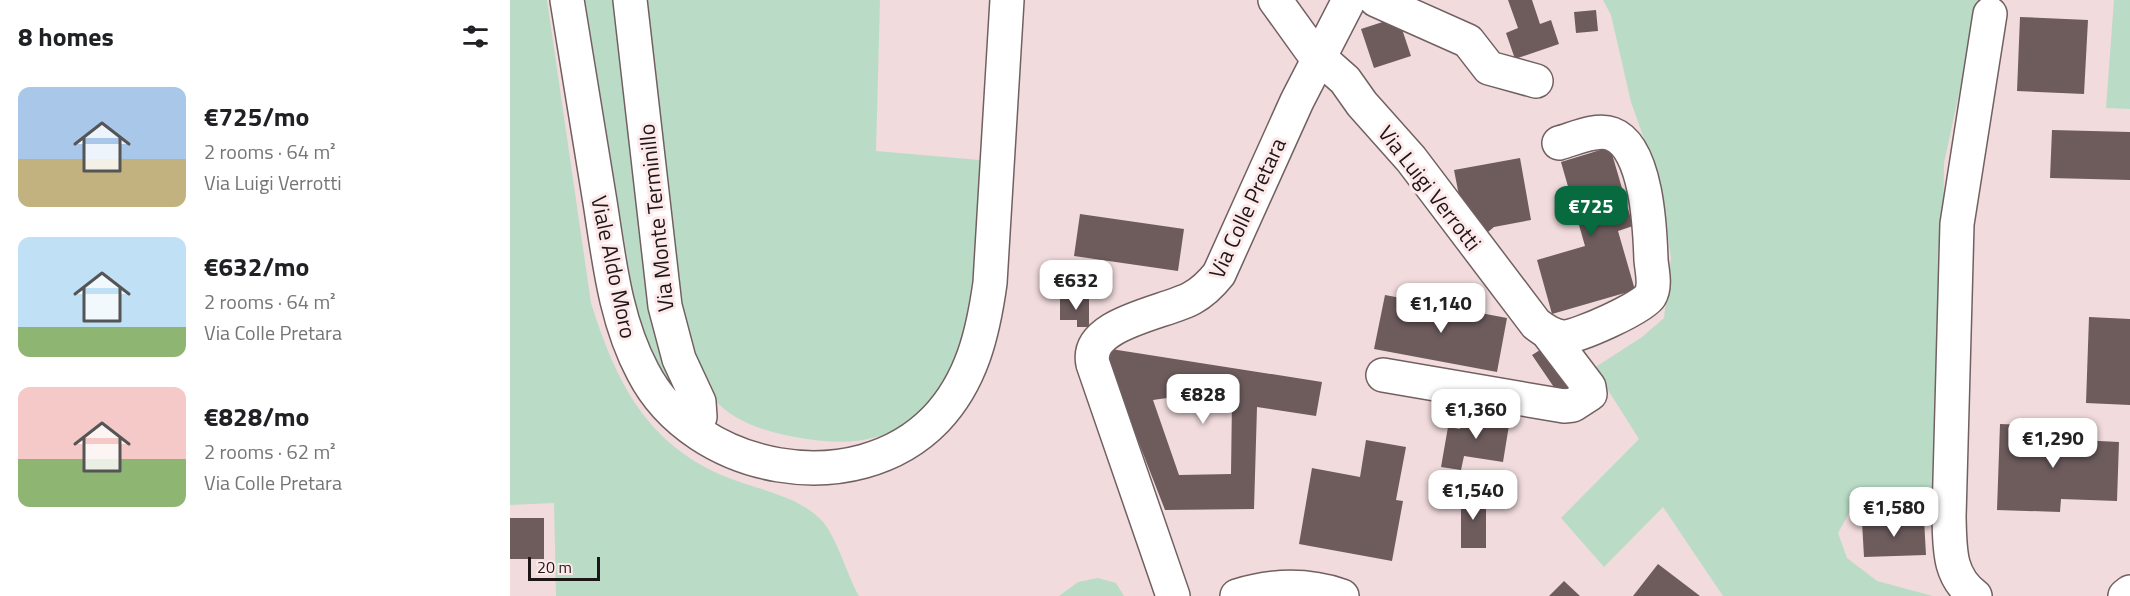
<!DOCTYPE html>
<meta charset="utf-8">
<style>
body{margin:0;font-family:"Titillium Web",sans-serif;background:#f2f2f2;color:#202124;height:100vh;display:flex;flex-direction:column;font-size:22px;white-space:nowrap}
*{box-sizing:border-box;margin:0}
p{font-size:20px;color:#757577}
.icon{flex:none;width:33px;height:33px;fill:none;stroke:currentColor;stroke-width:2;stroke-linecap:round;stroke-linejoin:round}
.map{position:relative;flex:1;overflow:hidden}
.side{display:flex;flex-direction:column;background:#fff;width:510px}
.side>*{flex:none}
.scale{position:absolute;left:18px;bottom:15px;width:72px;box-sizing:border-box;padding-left:6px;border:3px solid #1d1617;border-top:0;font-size:16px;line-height:21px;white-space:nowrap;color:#1d1617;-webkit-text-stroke:4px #fee9ea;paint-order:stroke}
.price{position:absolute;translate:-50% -51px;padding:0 14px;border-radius:12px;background:#fff;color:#222;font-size:20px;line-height:39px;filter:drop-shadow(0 2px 3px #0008)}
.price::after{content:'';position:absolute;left:50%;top:36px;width:18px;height:14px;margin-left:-9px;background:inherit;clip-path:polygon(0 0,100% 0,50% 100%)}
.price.active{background:#086a3f;color:#fff}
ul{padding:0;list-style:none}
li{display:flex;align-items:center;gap:18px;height:150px;padding:0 18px}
li span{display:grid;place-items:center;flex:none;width:168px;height:120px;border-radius:12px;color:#555}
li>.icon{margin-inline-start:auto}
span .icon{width:72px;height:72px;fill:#fffc;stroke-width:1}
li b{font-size:26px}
h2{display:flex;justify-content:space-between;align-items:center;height:72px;padding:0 18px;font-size:26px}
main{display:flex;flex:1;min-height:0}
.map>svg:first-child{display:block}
.green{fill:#badcc6}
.building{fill:#6e5c5d;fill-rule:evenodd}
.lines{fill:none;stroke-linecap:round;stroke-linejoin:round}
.minor-casing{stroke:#726061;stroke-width:36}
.major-casing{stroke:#726061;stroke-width:36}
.minor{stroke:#fff;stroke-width:33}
.major{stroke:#fff;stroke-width:33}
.labels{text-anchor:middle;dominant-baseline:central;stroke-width:6;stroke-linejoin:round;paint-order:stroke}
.street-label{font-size:22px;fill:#1d1617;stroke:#fee9ea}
</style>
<main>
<section class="side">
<h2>8 homes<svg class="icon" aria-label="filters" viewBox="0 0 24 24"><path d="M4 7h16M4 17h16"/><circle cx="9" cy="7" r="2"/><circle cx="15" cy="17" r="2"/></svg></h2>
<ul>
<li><span style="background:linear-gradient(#a9c7e8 60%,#c2b280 0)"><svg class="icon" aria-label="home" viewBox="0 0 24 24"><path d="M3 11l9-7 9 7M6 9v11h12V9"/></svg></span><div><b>€725/mo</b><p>2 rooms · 64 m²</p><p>Via Luigi Verrotti</p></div></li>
<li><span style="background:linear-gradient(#bfe0f5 75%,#8fb573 0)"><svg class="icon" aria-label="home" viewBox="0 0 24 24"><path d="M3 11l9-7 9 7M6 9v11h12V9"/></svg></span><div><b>€632/mo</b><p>2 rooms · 64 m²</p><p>Via Colle Pretara</p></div></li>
<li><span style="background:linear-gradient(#f6c9c9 60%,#8fb573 0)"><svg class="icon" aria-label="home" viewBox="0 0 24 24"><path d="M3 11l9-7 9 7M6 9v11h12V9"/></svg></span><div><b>€828/mo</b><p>2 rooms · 62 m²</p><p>Via Colle Pretara</p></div></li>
</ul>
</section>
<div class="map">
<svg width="1620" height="596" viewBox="0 0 1620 596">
<rect width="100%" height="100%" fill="#f1dbdd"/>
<!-- green -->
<path class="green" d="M0 0H37L81 303C106 382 137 446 219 478 249 490 283 495 307 516 326 531 336 574 349 596H46L44 503 0 505Z
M75 0H110L166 392 140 355 126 312Z
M127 0H370L366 151 470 160C463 277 471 467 297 439 265 434 225 425 203 398 193 385 186 368 179 354Z
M1093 0H1469L1434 163 1429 510 1339 513 1328 533 1337 558 1367 581 1423 596H1213L1153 507 1094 567 1051 518 1129 439 1084 368 1132 337 1154 318 1161 258 1150 184 1121 102 1101 15Z
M1604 0H1620V109L1596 108Z
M588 578 606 583 614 596H549L568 582Z"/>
<!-- building -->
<path class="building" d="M998 0H1022L1030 24 1041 20 1049 44 1005 59 996 33 1008 28Z
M1086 10 1088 31 1066 33 1064 12Z
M888 17 901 56 864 68 851 29Z
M1510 17 1578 20 1574 94 1507 91Z
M1542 130 1620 132V180L1540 178Z
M1100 147 1123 226 1108 231 1125 290 1042 314 1027 260 1075 246 1051 162Z
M1010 158 1021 220 984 227 972 237 952 211 944 170Z
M570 214 674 229 668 271 564 256Z
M875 295 997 318 987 372 864 349Z
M579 298V327H567V320H550V299Z
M1579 317 1620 319V405L1576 403Z
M1038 345 1067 388 1052 399 1022 355Z
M601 349 812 382 806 416 747 407 744 509 655 510 599 366ZM678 395 722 400 721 474 669 475 643 400Z
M953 411 1000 419 993 462 954 456 951 470 931 467 938 427 950 429Z
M1490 424 1550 426V439L1609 442 1607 501 1551 499 1550 512 1487 510Z
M856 440 896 447 886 500 893 501 882 561 789 544 802 468 850 477Z
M951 494H976V548H951Z
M0 518H34V559H0Z
M1414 519 1416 555 1354 557 1352 522Z
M1148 564 1190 596H1123Z
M1054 581 1070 596H1039Z"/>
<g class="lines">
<!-- minor casing -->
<g class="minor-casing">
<path id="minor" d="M57 0C68 67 79 134 90 202 99 259 105 320 133 372 185 473 345 503 426 419 462 381 473 333 480 283L497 0
M120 0 155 306 169 359 189 402 190 417 185 429
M765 0 801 50 835 80 852 104 901 159 1026 324C1034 330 1043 337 1054 337 1068 337 1134 307 1140 296 1146 286 1142 271 1141 260 1140 229 1137 147 1102 134 1086 128 1064 139 1049 143
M866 0 958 41 979 68 1026 81
M873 375 1054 406 1063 405 1080 394 1079 387 1038 333
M663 596 583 364C574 323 655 313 682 298 693 292 701 284 709 274L787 101 839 0
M1465 596C1438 576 1440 548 1439 517L1447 224 1480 14
M1615 596 1620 592"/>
</g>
<!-- major casing -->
<g class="major-casing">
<path id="major" d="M727 596C762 585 797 584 832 596"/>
</g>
<!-- minor -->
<use href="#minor" class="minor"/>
<!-- major -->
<use href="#major" class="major"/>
</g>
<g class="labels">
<!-- street labels -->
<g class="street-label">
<text transform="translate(920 188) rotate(52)">Via Luigi Verrotti</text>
<text transform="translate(737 208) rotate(-65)">Via Colle Pretara</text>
<text transform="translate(146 218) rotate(-96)">Via Monte Terminillo</text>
<text transform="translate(104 267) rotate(78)">Viale Aldo Moro</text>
</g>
</g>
</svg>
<div class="scale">20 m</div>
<b class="price active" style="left:1081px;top:237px">€725</b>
<b class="price" style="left:566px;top:311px">€632</b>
<b class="price" style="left:931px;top:334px">€1,140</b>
<b class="price" style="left:693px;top:425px">€828</b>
<b class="price" style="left:966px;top:440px">€1,360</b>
<b class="price" style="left:1543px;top:469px">€1,290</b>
<b class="price" style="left:963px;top:521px">€1,540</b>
<b class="price" style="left:1384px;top:538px">€1,580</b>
</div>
</main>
